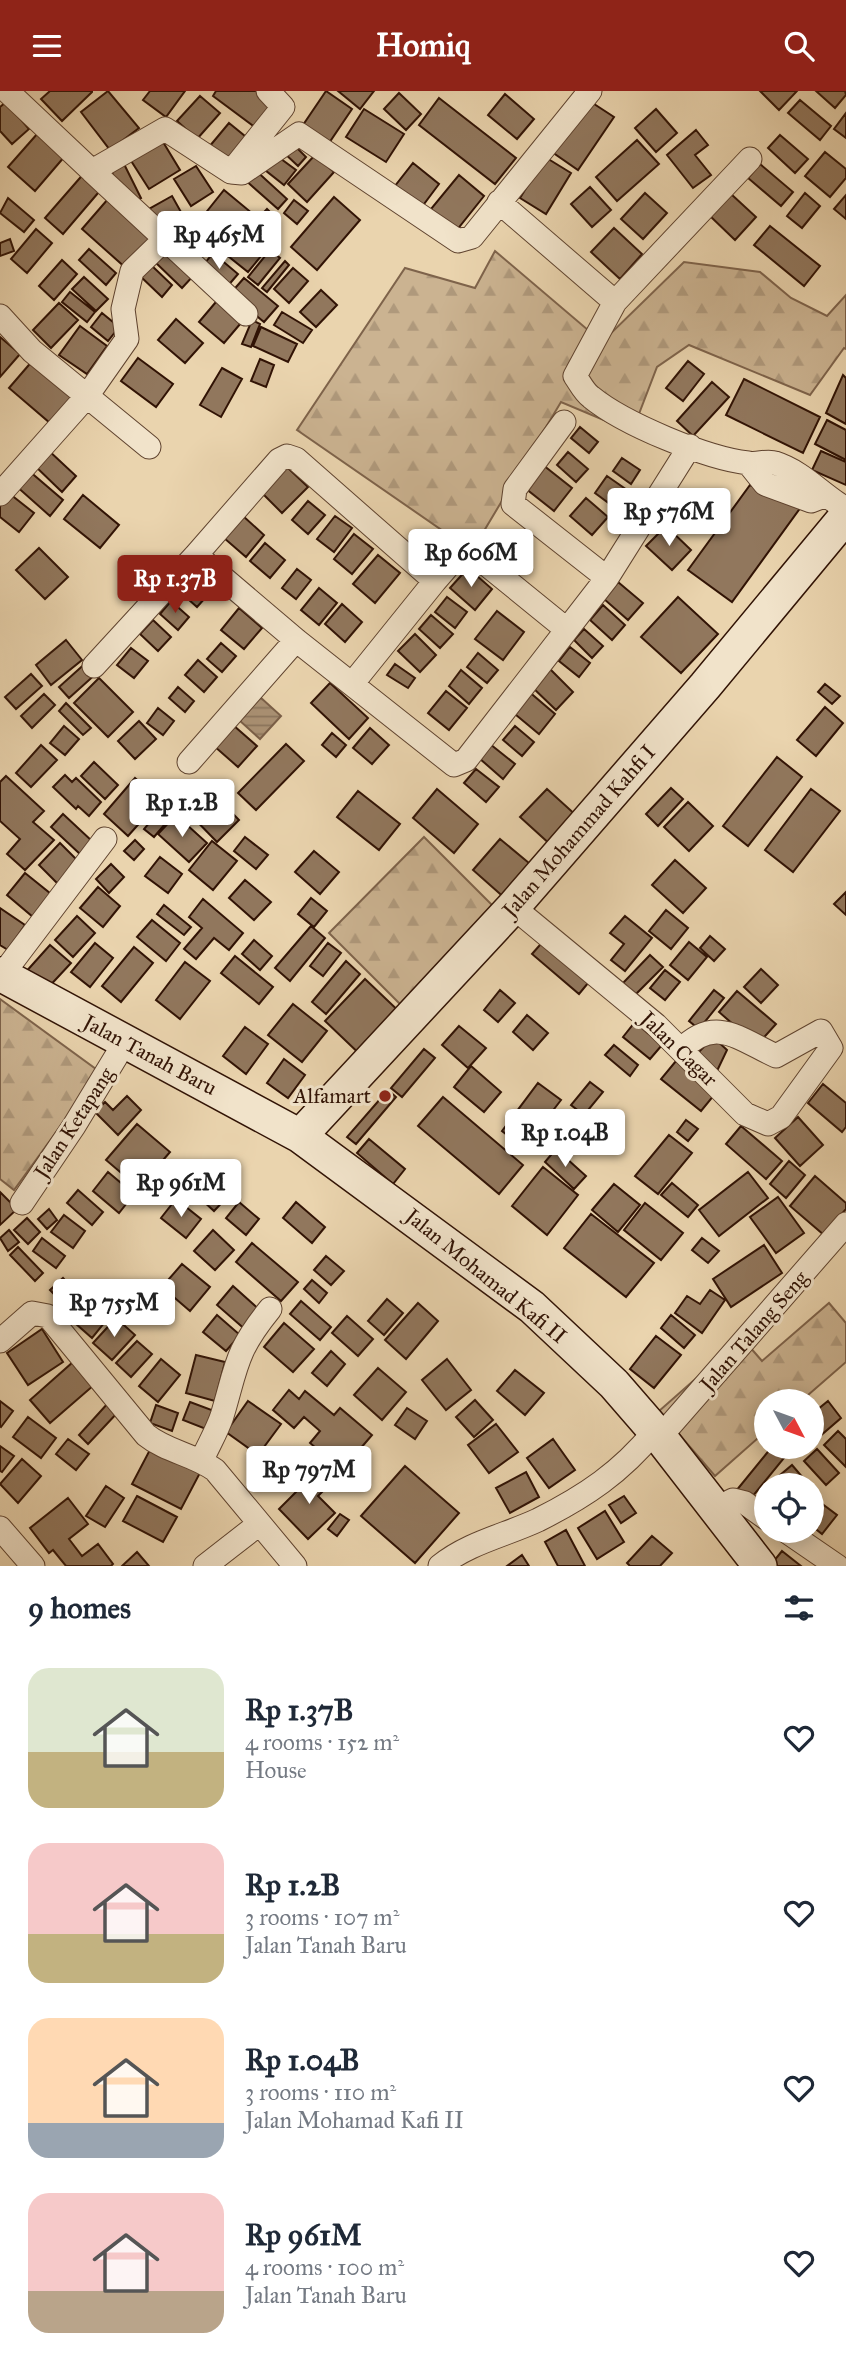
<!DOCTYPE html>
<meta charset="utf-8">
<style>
body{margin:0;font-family:"IM FELL Great Primer",serif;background:#f2f2f3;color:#1f2937;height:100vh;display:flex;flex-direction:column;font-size:26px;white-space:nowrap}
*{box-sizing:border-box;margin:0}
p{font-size:23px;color:#747a83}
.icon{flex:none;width:38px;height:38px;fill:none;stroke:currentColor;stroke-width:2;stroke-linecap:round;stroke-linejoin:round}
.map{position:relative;height:1475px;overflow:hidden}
.drawer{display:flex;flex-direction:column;background:#fff;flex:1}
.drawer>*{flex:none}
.needle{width:46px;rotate:131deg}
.fabs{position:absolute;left:754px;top:1298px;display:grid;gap:14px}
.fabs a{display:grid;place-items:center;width:70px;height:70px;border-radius:50%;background:#fff;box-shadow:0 4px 18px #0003;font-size:35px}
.price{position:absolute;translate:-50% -60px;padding:0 16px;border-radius:7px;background:#fff;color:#222;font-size:23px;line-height:46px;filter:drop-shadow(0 2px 4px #0008)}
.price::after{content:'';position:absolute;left:50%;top:42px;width:21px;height:16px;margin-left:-10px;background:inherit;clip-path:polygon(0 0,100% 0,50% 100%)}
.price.active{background:#8f2418;color:#fff}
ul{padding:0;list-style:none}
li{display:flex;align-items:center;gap:21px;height:175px;padding:0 28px}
li span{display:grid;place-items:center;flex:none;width:196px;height:140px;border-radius:21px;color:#555}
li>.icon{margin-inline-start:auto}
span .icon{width:84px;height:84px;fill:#fffc;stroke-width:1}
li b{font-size:30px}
h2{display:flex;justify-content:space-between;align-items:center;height:84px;padding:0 28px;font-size:30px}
header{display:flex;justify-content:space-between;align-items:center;height:91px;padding:0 28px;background:#8f2418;color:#fff;font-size:32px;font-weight:700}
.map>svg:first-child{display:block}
.forest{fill:url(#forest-firs);stroke:#7e634b;stroke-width:2}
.water{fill:url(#water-rules);stroke:#7a5f48;stroke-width:2}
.building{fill:#91775d;stroke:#311305;stroke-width:2}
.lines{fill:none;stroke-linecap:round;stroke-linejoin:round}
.minor-casing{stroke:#5f432f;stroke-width:25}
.secondary-casing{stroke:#311305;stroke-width:36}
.minor{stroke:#f1e3ca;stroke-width:23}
.secondary{stroke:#f1e3ca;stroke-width:33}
.poi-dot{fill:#8f2418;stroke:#f1e3ca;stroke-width:2.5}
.labels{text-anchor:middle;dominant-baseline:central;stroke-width:6;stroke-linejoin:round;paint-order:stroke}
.street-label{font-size:21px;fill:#311305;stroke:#f1e3ca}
.poi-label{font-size:21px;fill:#311305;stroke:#f1e3ca;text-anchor:end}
</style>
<header><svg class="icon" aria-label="menu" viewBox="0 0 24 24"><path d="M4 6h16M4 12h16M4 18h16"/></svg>Homiq<svg class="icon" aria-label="search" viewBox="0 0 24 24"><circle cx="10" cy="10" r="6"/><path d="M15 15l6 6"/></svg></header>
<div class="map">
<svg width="846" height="1475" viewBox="0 0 846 1475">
<defs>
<pattern id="forest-firs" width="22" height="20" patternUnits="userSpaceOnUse" patternTransform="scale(1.75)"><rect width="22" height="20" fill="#cbb391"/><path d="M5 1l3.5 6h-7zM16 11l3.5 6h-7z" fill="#af997c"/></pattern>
<pattern id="water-rules" width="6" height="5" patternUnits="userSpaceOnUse" patternTransform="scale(1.75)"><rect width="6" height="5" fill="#ab9275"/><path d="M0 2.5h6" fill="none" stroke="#8c765e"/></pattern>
</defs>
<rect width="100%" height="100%" fill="#ead4ae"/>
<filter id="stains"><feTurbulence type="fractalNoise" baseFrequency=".00286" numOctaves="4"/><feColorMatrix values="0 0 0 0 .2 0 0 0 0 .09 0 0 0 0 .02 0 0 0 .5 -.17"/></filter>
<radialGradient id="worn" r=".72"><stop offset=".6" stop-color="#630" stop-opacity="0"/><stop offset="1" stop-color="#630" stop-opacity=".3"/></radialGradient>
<!-- forest -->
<path class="forest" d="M495 160 602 251 684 171 760 181 791 207 827 225 846 204V258L844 257 810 304 689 254 657 276 632 341 561 311 472 460 297 339 405 177 475 197Z
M424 746 507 829 412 925 329 842Z
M0 908 100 981 14 1099 0 1088Z
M829 1212 846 1232V1271L800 1311H766V1340L715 1385 659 1320 742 1247 762 1270Z"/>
<!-- water -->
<path class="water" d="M260 606 281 625 260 648 239 629Z"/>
<!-- building -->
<path class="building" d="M50 0H92V1L62 30 41 8Z
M108 0 139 37 110 59 81 21Z
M150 0H185L166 26 143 9Z
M216 0H258L275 12 256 37 213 5Z
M326 0 352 18 329 52 303 34Z
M338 0H374L360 18Z
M760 0H797L779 19Z
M816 0H845L846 4 835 17Z
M399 2 421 23 406 39 384 18Z
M505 3 534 28 517 48 488 24Z
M200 5 220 22 197 48 177 30Z
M439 7 516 67 495 93 419 34Z
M588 9 614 26 578 79 552 61Z
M800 9 831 35 820 49 788 22Z
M6 11 29 38 12 53 0 40V16Z
M364 18 404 43 386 71 346 46Z
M656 18 677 42 656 61 635 37Z
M846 22V47L834 38Z
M229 32 251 50 231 75 209 56Z
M696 39 708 54 695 64 711 84 693 97 667 64Z
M38 42 65 65 35 100 8 76Z
M780 44 808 68 795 82 768 57Z
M160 46 180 79 149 98 128 65Z
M637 49 659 73 617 110 596 86Z
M291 51 306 66 298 75 282 60Z
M825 61 846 78V87L830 106 805 85Z
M315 64 334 81 307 111 288 93Z
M277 65 296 79 284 94 265 79Z
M545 66 571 82 546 123 520 107Z
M122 69 141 107 128 114 109 76Z
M413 72 439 93 418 121 391 100Z
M760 73 793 101 781 115 748 87Z
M196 75 213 101 191 115 174 88Z
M253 77 287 108 278 118 244 88Z
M86 80 104 95 63 143 45 127Z
M459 84 484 105 452 145 426 124Z
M590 96 611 119 592 136 571 113Z
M224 99 253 123 224 157 196 134Z
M645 102 667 122 643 148 621 128Z
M805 102 820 115 802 137 787 125Z
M731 103 756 126 735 149 710 125Z
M846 104V128L834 118Z
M172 105 186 130 162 143 149 118Z
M334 106 360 129 317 179 291 156Z
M8 107 34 129 24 141 0 122Z
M108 108 153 148 127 178 82 138Z
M294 109 308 120 297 133 284 122Z
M267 118 274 125 256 146 248 138Z
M770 135 820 175 804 195 754 154Z
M614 137 642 163 620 188 591 161Z
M36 138 52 152 27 182 11 168Z
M186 141 207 157 195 171 175 154Z
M246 143 266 159 248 181 228 165Z
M10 148 14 160 0 165V152Z
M89 158 116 182 106 194 79 169Z
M167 158 194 184 182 197 155 171Z
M270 159 280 167 258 194 248 186Z
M213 162 238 183 226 197 201 177Z
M62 169 77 183 54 209 39 195Z
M285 170 289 174 267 201 262 197Z
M150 173 172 194 162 206 139 184Z
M293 177 308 190 289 212 274 198Z
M84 186 108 208 96 220 72 198Z
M244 187 278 215 264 231 230 203Z
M321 199 337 214 316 236 300 221Z
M70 201 95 221 87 231 62 211Z
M221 205 246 226 224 252 199 231Z
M59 212 78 229 51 257 33 239Z
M282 221 312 239 303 252 274 234Z
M102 222 119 236 108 250 91 236Z
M176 228 203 252 185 272 158 249Z
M252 229 260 233 251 256 242 253Z
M80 235 107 255 87 283 59 264Z
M261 236 297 253 288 271 253 255Z
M0 246 20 263 0 286Z
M138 267 173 293 156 316 121 290Z
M34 268 75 303 50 332 9 297Z
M260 268 274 274 266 296 251 290Z
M688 270 704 283 683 310 666 297Z
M222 277 242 288 221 326 200 314Z
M843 284 846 287V333L826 322Z
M744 288 820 326 803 362 726 324Z
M712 291 729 306 693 345 677 330Z
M827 329 846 339V369L815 353Z
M580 336 598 351 589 362 571 347Z
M47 358 76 385 62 401 33 373Z
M821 360 846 371V394L812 379Z
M568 361 588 378 576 391 557 374Z
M622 367 640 379 631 393 613 380Z
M543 374 572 397 554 420 525 397Z
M287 376 308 396 282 422 261 401Z
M28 379 63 409 50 425 15 394Z
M607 385 627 399 614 416 595 402Z
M750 394 801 416 732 511 688 479Z
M10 403 34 422 19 441 0 426V415Z
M83 404 119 434 100 457 64 428Z
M586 407 608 426 592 444 570 425Z
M308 410 325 424 308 443 292 429Z
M243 425 264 444 246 466 224 447Z
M335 425 352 437 334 461 317 448Z
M666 435 691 459 672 479 646 455Z
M354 443 373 458 352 483 334 468Z
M265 452 285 469 270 487 250 470Z
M39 457 68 486 45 508 16 479Z
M378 464 400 482 375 512 353 493Z
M468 477 492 498 475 519 450 497Z
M297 478 311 489 296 508 282 497Z
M195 482 213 498 197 516 179 500Z
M618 491 643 512 628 529 604 508Z
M319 497 337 512 319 534 301 519Z
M447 506 467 521 455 537 435 521Z
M678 506 718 543 681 582 641 546Z
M171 510 189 526 178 539 160 523Z
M342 513 362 531 345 551 325 533Z
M603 514 625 534 612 549 590 529Z
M239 517 262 537 244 558 221 539Z
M497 520 524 541 503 569 475 548Z
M431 524 453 543 440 557 419 538Z
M153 529 171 546 158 560 140 543Z
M584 538 603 555 592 567 574 549Z
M415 543 436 564 420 581 398 560Z
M66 549 82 569 51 594 36 574Z
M221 552 236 565 222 581 207 568Z
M570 556 590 572 579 586 559 570Z
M131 557 148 570 134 587 117 574Z
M478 562 498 579 487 592 467 576Z
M198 569 217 586 204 601 185 584Z
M88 570 98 581 69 607 59 596Z
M395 573 415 587 408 597 387 584Z
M549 577 573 601 556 619 531 595Z
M461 579 482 597 469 613 449 595Z
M31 583 42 595 16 618 5 606Z
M99 587 133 621 108 646 74 612Z
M330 592 368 627 349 648 311 612Z
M825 593 840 605 832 613 818 601Z
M178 596 194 610 185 621 169 607Z
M527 599 555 623 539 643 510 619Z
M446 600 467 617 449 639 428 622Z
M44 603 55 614 32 637 21 625Z
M66 612 91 637 83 644 59 620Z
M825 616 843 632 816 665 797 649Z
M158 617 174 630 163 644 147 632Z
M139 630 156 648 135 668 118 650Z
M233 634 257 655 238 676 214 655Z
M64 635 79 648 65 664 50 652Z
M515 635 534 651 522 665 503 649Z
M370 637 389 654 372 673 353 657Z
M332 642 346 654 336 666 322 654Z
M286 653 304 670 256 719 238 702Z
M490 653 515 673 503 688 479 667Z
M41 654 57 669 31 696 16 682Z
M777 666 802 686 748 755 723 735Z
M94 671 118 694 105 708 81 685Z
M476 678 499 696 486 711 464 692Z
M65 684 72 691 76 687 101 711 89 725 78 715 76 718 53 696Z
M6 685 44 720 33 731 54 749 25 779 7 763 20 748 0 730V691Z
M135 687 160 709 128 745 104 723Z
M202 691 239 729 217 751 180 713Z
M671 697 683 708 658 735 646 723Z
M437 698 478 733 454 762 413 727Z
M547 698 578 726 552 755 520 726Z
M811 698 840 720 793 781 765 759Z
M358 700 400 733 379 759 337 726Z
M688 711 713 735 689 760 664 736Z
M161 718 171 726 154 746 144 738Z
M63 723 92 750 80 763 51 736Z
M176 724 207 752 189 771 158 743Z
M245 746 268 764 256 778 234 760Z
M500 748 535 777 507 809 473 779Z
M135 749 144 758 134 769 124 760Z
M212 750 237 770 213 799 189 779Z
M60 752 79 771 58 793 39 774Z
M314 760 339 781 320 803 295 781Z
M160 766 182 783 168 802 145 785Z
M675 769 706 797 683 822 652 794Z
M111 773 124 786 109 802 96 788Z
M25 782 51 803 33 826 7 804Z
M245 789 271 811 254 829 229 807Z
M98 796 120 815 103 836 80 817Z
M846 801V824L834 813Z
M311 807 327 820 314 836 298 823Z
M203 808 243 842 229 859 214 847 196 868 184 858 202 837 189 826Z
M164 814 191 836 184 844 157 823Z
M0 817 25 834 8 859 0 854Z
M666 819 688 837 671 858 649 840Z
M77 825 95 842 73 866 55 849Z
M625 825 652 847 625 880 611 869 624 853 610 842Z
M152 829 180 852 166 870 137 846Z
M311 835 325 847 290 890 275 877Z
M710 845 725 858 714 870 700 857Z
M547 846 593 886 579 903 532 863Z
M254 849 272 865 260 879 242 863Z
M689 851 707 866 688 889 670 874Z
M95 852 113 867 90 896 71 881Z
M328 852 341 862 323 885 310 875Z
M50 854 71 872 44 901 24 883Z
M134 856 153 872 121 911 102 895Z
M650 864 663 876 635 904 623 892Z
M235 865 273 896 259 913 221 882Z
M346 870 360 883 326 923 312 911Z
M185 871 210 890 180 928 156 909Z
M761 878 778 894 761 912 744 896Z
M665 879 680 891 665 909 650 897Z
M365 888 407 928 367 970 325 930Z
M500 899 515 912 498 931 484 919Z
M714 899 724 907 699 938 689 930Z
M737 900 776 933 757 954 719 921Z
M293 913 327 940 302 971 268 944Z
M527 924 548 942 533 959 513 941Z
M635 931 662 954 650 968 623 946Z
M459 935 486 957 468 977 442 954Z
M245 936 268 953 246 983 223 965Z
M713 946 727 959 716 982 696 964Z
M614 954 638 974 630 985 605 964Z
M424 958 435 967 402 1006 391 997Z
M284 968 305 984 288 1007 267 992Z
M676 970 715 1003 701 1020 661 988Z
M471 975 501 1001 484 1021 454 996Z
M590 991 603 1001 584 1024 571 1014Z
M538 992 561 1009 524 1057 502 1040Z
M823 993 846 1012V1036L842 1041 808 1012Z
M388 999 396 1006 356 1053 347 1046Z
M127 1005 141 1019 118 1044 95 1021 105 1011 113 1019Z
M443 1006 523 1074 499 1103 418 1035Z
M798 1026 823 1054 800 1075 775 1047Z
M686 1029 698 1038 688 1050 677 1041Z
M137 1033 170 1061 139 1097 106 1069Z
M741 1035 782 1070 766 1088 726 1053Z
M669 1044 692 1062 658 1103 635 1085Z
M369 1048 405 1078 393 1093 357 1062Z
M556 1058 586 1085 574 1098 545 1071Z
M789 1070 805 1084 786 1107 770 1093Z
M543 1076 578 1104 547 1144 512 1115Z
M205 1079 230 1103 214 1120 188 1096Z
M108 1081 134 1103 119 1122 93 1100Z
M748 1081 768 1107 719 1145 699 1119Z
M815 1085 846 1112V1118L824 1144 790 1115Z
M672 1092 698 1114 688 1126 661 1104Z
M614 1093 640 1114 618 1141 592 1119Z
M78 1099 103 1121 92 1134 67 1112Z
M0 1101 17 1118 0 1134Z
M778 1106 804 1142 776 1162 750 1126Z
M176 1108 201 1128 186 1147 161 1127Z
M239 1111 259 1128 246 1144 226 1127Z
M296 1111 325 1136 312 1152 283 1127Z
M645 1112 683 1142 661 1169 624 1139Z
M49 1118 57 1129 47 1138 38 1128Z
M591 1123 654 1172 626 1206 564 1157Z
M64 1124 85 1140 73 1157 51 1141Z
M27 1127 40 1141 28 1153 14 1139Z
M9 1139 19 1151 8 1160 0 1147Z
M213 1139 234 1159 215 1179 194 1160Z
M42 1147 65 1165 56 1177 33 1160Z
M702 1147 719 1160 708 1172 692 1159Z
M252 1152 298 1191 281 1210 236 1171Z
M764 1154 782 1182 731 1216 713 1188Z
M18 1156 43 1182 35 1190 10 1164Z
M326 1165 344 1180 331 1194 314 1179Z
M182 1173 210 1196 190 1220 162 1196Z
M63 1187 82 1208 70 1220 50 1199Z
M312 1189 327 1202 319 1212 304 1198Z
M233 1195 263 1222 247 1240 217 1214Z
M710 1199 725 1209 702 1242 675 1222 687 1205 700 1213Z
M387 1208 403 1222 384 1244 368 1230Z
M301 1210 331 1236 320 1249 290 1223Z
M418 1212 438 1230 406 1268 385 1249Z
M87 1216 105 1231 92 1247 75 1232Z
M217 1224 240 1244 226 1260 203 1241Z
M671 1224 695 1244 684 1257 661 1237Z
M347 1225 373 1248 358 1265 332 1242Z
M116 1227 135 1244 112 1269 93 1252Z
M284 1232 314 1258 293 1281 264 1256Z
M42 1238 63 1271 28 1294 7 1262Z
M656 1245 681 1264 654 1297 630 1278Z
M137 1250 152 1263 131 1286 116 1272Z
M331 1260 345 1273 327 1295 312 1282Z
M196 1264 225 1271 215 1310 186 1302Z
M161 1268 180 1284 158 1311 139 1295Z
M447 1268 471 1299 446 1319 422 1289Z
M73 1271 94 1294 50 1332 30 1309Z
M378 1277 406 1301 382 1329 354 1304Z
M515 1279 544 1302 525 1324 497 1300Z
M289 1299 299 1308 305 1300 334 1324 340 1317 372 1344 342 1379 310 1352 320 1340 304 1326 294 1337 273 1319Z
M475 1309 493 1329 474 1346 456 1326Z
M0 1310 13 1320 1 1336 0 1335Z
M248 1310 281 1333 258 1364 226 1341Z
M828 1310 841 1327 812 1352V1323Z
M109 1311 119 1320 88 1353 79 1344Z
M190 1311 217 1321 211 1340 183 1329Z
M156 1314 178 1322 172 1340 150 1332Z
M407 1317 427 1330 415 1348 395 1334Z
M28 1326 56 1347 41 1367 13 1346Z
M496 1333 518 1361 489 1382 468 1354Z
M838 1340 846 1348V1376L824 1354Z
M68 1348 89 1363 76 1379 56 1363Z
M553 1348 575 1379 549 1397 527 1367Z
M153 1353 202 1378 181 1418 132 1393Z
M0 1355 14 1365 2 1381 0 1380Z
M771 1357 784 1367 748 1411 736 1400Z
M817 1358 839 1382 826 1394 804 1370Z
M22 1368 41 1385 18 1412 0 1393Z
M792 1374 810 1395H787L779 1385Z
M405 1375 459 1422 415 1472 361 1425Z
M318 1379 331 1392 318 1405 335 1422 308 1448 279 1418Z
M526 1381 539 1406 510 1422 496 1397Z
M106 1395 124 1407 105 1436 86 1425Z
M137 1405 177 1426 163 1451 123 1430Z
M624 1405 636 1422 621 1432 609 1414Z
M813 1406 837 1424 822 1443 812 1435Z
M68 1407 88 1433 69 1448 82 1465 98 1453 113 1473 111 1475H66L53 1459 49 1462 30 1437Z
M605 1420 624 1451 597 1468 578 1437Z
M340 1423 349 1429 337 1445 328 1438Z
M566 1439 585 1475H558L545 1451Z
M652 1445 672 1462 660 1475H630L627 1472Z
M782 1460 801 1475H778L773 1471Z
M137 1461 149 1475H122Z
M522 1464 529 1475H507Z"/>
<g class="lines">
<!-- minor casing -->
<g class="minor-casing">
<path id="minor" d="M7 0 92 80 165 38 231 81 242 82 299 43 458 150 472 146 590 0
M92 80 246 223
M231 81 283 16 268 0
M499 111 615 211 575 285C580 292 584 301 591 306 624 333 706 367 748 372 757 374 767 369 775 372 803 381 821 403 846 418
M615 211 750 68
M0 225 32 260 149 356
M564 331 515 398 513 413 607 487
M749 373 765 393 811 410 824 405
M0 403 87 305 127 248 123 218 132 180 165 148
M196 464 279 369 287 365 296 368 435 490 461 460H470L566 538
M94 575 196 464 296 549 454 674 466 669 607 487 690 355
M352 593 435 490
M189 671 296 549
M513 816 656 934 745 1023 768 1033 781 1026 831 957 821 940 776 965C739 948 715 924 681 959
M2 884 105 748
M22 1112 74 1035 125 951
M0 1250 32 1222 48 1225 146 1344C167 1361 193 1363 215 1379L295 1475
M660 1346 846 1133
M202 1369C208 1355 217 1340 222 1325 237 1275 235 1261 270 1218
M715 1418 733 1409 745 1412 766 1427
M0 1437 33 1475
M786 1440 837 1475
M205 1475 259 1433
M440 1475C468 1452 506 1444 538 1429 586 1405 621 1381 654 1341"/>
</g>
<!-- secondary casing -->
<g class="secondary-casing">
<path id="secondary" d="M0 883 300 1045 532 1216 614 1293 660 1346 760 1475
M300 1045 513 816 705 595 846 425"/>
</g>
<!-- minor -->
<use href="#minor" class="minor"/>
<!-- secondary -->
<use href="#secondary" class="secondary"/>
</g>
<!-- markers -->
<circle class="poi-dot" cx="385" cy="1005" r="7"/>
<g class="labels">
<!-- street labels -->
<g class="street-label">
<text transform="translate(579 740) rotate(-49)">Jalan Mohammad Kahfi I</text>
<text transform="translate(679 958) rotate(44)">Jalan Cagar</text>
<text transform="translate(150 964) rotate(28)">Jalan Tanah Baru</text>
<text transform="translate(74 1032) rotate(-57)">Jalan Ketapang</text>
<text transform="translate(486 1185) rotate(39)">Jalan Mohamad Kafi II</text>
<text transform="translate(754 1240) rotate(-49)">Jalan Talang Seng</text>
</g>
<!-- poi labels -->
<g class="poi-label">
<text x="371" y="1005">Alfamart</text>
</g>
</g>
<rect width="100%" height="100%" filter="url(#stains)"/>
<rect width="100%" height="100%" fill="url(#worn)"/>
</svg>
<div class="fabs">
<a><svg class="needle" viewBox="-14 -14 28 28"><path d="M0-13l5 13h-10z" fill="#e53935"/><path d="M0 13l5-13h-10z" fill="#747a83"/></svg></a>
<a><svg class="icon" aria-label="locate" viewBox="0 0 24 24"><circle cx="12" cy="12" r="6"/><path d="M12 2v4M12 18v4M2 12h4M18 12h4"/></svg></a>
</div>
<b class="price" style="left:219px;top:180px">Rp 465M</b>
<b class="price" style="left:669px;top:457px">Rp 576M</b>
<b class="price" style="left:471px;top:498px">Rp 606M</b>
<b class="price active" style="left:175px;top:524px">Rp 1.37B</b>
<b class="price" style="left:182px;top:748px">Rp 1.2B</b>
<b class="price" style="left:565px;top:1078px">Rp 1.04B</b>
<b class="price" style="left:181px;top:1128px">Rp 961M</b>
<b class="price" style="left:114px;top:1248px">Rp 755M</b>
<b class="price" style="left:309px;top:1415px">Rp 797M</b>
</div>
<section class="drawer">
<h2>9 homes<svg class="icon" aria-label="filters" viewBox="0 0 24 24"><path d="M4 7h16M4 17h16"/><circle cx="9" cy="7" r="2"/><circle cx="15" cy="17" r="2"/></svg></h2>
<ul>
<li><span style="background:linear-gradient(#dfe7d0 60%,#c2b280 0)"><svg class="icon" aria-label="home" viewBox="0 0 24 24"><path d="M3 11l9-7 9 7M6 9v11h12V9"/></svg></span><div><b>Rp 1.37B</b><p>4 rooms · 152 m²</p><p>House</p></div><svg class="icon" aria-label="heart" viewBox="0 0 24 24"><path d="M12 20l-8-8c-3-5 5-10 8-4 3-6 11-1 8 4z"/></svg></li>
<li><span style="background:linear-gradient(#f6c9c9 65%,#c2b280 0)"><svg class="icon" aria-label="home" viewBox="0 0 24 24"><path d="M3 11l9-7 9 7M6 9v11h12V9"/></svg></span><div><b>Rp 1.2B</b><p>3 rooms · 107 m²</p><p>Jalan Tanah Baru</p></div><svg class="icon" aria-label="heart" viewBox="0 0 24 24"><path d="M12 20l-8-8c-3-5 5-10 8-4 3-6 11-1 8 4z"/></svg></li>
<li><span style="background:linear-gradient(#ffd9b3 75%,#9aa5b1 0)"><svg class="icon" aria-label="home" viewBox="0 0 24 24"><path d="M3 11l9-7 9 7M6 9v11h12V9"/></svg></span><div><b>Rp 1.04B</b><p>3 rooms · 110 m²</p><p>Jalan Mohamad Kafi II</p></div><svg class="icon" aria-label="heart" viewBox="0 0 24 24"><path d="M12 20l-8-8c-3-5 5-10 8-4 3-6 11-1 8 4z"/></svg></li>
<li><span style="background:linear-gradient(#f6c9c9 70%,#b9a48a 0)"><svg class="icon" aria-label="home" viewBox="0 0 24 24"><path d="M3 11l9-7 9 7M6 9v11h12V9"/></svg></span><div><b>Rp 961M</b><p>4 rooms · 100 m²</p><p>Jalan Tanah Baru</p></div><svg class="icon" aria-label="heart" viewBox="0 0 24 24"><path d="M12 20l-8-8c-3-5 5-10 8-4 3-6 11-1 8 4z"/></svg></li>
</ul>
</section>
